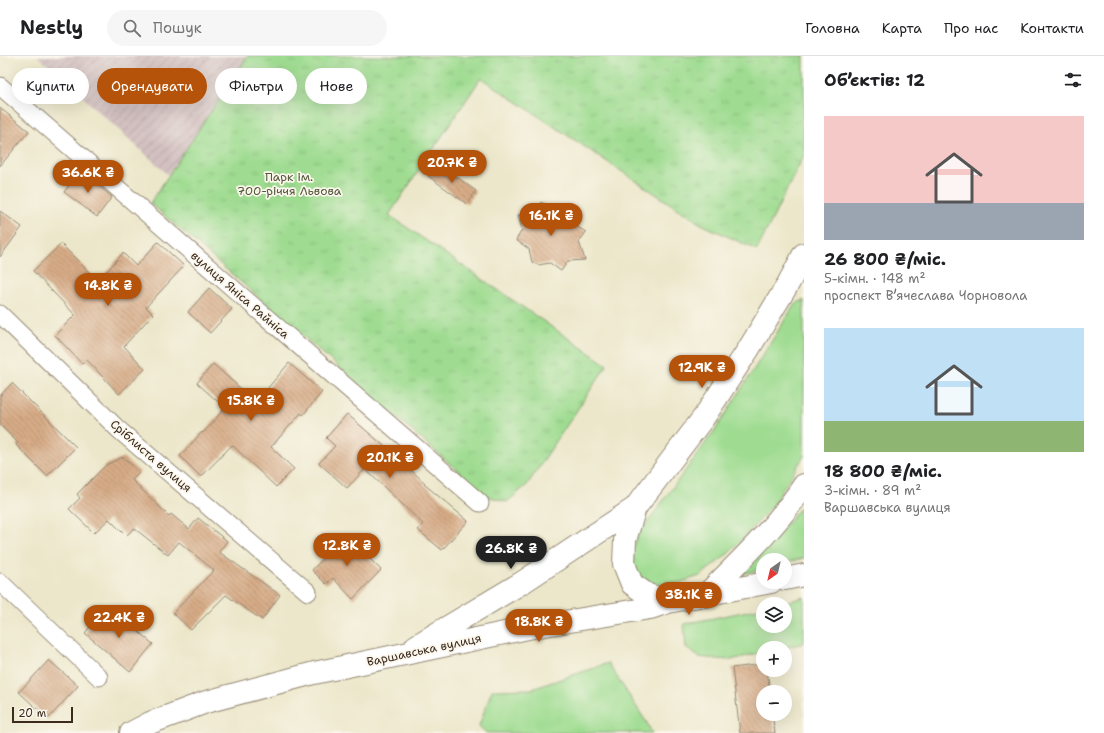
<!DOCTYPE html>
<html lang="uk">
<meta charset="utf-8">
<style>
body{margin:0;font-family:"Shantell Sans",sans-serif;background:#f6f6f6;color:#202124;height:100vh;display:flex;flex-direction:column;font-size:15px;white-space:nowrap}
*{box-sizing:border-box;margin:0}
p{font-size:13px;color:#757577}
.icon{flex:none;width:22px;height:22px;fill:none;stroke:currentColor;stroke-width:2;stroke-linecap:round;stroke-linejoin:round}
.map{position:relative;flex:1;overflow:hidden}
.sheet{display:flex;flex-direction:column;background:#fff;width:300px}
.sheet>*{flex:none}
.hud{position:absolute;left:12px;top:12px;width:380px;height:36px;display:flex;gap:8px}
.needle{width:26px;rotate:214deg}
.fabs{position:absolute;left:756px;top:497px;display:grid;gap:8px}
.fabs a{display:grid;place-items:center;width:36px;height:36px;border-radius:50%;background:#fff;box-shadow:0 4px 16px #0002;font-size:20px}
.scale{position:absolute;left:12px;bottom:10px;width:61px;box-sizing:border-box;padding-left:4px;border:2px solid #3b2a1e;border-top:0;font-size:11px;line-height:14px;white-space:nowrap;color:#3b2a1e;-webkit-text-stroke:3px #fbf7ec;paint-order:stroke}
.price{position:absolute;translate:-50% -34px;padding:0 9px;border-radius:14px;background:#b45309;color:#fff;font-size:13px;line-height:26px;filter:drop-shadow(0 1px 2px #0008)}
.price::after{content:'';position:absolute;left:50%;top:24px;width:12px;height:9px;margin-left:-6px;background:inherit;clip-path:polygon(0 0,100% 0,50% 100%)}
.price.on{background:#222;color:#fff}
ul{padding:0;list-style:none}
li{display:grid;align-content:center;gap:8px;height:212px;padding:0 20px}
li span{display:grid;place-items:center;height:124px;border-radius:0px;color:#555}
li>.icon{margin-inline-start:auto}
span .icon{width:72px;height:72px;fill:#fffc;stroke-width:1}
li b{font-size:17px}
h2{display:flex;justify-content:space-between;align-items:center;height:48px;padding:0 20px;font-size:17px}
.chip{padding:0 14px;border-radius:18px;background:#fff;box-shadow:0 4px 16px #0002;font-size:14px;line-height:36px}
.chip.on{background:#b45309;color:#fff}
header{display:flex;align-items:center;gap:24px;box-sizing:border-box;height:56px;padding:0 20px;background:#fff;border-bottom:1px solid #e0e0e0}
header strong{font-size:19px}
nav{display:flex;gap:22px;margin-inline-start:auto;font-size:14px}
.search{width:280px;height:36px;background:#f6f6f6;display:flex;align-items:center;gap:10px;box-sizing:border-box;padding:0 14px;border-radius:22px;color:#757577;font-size:15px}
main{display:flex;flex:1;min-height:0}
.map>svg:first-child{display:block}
.industrial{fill:url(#industrial-furrows)}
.grass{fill:#9fdc91;stroke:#6d8358}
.park{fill:url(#park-tufts);stroke:#6d8358}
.building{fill:url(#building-back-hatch)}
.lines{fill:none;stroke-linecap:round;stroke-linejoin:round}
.minor-casing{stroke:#948874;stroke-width:19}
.secondary-casing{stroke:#948874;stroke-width:24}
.minor{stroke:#fff;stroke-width:17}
.secondary{stroke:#fff;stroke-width:22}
.labels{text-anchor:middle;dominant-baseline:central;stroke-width:3.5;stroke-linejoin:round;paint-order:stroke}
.park-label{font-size:12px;fill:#54563b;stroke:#fbf7ec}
.street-label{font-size:12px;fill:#3b2a1e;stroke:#fbf7ec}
</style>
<header>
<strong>Nestly</strong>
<div class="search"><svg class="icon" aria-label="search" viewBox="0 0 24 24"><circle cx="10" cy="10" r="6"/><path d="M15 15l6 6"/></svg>Пошук</div>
<nav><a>Головна</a><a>Карта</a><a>Про нас</a><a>Контакти</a></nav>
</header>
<main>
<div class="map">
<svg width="804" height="677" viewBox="0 0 804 677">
<defs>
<pattern id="industrial-furrows" width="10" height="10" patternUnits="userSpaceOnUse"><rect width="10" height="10" fill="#d2bfc0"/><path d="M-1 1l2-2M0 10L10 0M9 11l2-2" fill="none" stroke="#b5a4a5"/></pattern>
<pattern id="park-tufts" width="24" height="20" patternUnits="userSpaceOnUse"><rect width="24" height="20" fill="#9fdc91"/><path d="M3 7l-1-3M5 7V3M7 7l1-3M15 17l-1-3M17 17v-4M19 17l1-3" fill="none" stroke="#8abd7d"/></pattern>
<pattern id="building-back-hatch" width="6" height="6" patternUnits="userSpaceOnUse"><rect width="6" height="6" fill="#d7ac87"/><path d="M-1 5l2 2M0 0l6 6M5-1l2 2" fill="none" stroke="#b08c6e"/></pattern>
</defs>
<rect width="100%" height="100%" fill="#fbf7ec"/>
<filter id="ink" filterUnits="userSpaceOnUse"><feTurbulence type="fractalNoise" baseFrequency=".025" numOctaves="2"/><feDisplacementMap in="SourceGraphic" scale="8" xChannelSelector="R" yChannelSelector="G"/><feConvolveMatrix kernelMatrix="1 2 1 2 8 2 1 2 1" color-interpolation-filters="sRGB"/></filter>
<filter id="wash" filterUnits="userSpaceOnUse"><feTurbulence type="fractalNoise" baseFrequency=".012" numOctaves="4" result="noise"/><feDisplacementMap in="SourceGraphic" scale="16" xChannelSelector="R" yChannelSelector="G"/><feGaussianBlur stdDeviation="0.9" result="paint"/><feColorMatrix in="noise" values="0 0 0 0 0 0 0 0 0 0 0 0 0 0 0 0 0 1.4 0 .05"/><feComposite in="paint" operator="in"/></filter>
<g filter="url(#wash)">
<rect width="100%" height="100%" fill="#ece7ca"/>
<!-- industrial -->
<path class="industrial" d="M38 0H248L168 119Z"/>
<!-- grass -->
<path class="grass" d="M804 244V400L770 453 730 496 700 520 678 527 651 528 641 522 634 511 632 495 638 479 718 370 795 248Z
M804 448V502L785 507V504H763V513L742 518Z
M804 541V587L783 592H763V596L731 604 716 603 699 601 686 592 684 568 763 552V570H785V548H779Z
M608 607 647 667 652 677H486L479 670 492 634 532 633Z"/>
<!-- park -->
<path class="park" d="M248 0H804V99L757 194 701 168 481 22 389 159 607 309 527 429 507 446 487 440 150 147Z"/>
<g id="blocks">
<!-- building -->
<path class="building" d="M0 52 29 75 0 110Z
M437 107 476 135 467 148 428 120Z
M80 115 112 141 97 161 64 136Z
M541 146 554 155 566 154 571 158 574 169 586 176 579 186 585 204 568 205 561 215 550 207 538 209 532 206 529 193 516 184 522 174 518 159 534 157Z
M0 155 22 171 0 201Z
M158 186 184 210 146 251 153 258 124 290 145 313 119 338 87 304 82 308 55 279 75 259 33 215 61 188 98 225 123 197 136 210Z
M209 232 232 253 210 277 188 256Z
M289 307 322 336 303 359 301 357 271 391 294 413 276 431 232 389 201 421 180 400 202 376 203 377 225 352 197 327 213 308 256 346Z
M12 327 76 391 47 420 16 389 18 387 0 369V340Z
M347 358 398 402 425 427 424 428 468 465 442 494 418 474 423 468 365 413 347 432 319 407 335 390 326 382Z
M123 401 140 416 132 424 169 460 171 458 189 473 198 462 227 485 219 496 280 539 262 564 226 539 191 574 173 557 214 514 179 486 168 499 134 472 126 480 109 463 94 477 69 453 80 442 77 438 106 409Z
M346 479 381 514 353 543 333 522 326 528 312 514Z
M108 550 153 588 130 616 85 577Z
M49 604 78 630 48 663 19 636Z
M763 608V614H767L770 636H763V658H772L775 677H740L732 612Z"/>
</g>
</g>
<g filter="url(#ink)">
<use href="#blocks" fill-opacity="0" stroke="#948874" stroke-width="1"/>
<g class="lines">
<!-- minor casing -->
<g class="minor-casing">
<path id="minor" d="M0 30 480 447
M0 258 119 374 308 536
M0 526 99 621"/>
</g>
<!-- secondary casing -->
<g class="secondary-casing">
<path id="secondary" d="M635 452 625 484 624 508 632 528 648 539 668 546
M785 523 804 519
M705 540C740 505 776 471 804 429
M416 590 523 526 635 452 704 361 748 294 788 228 804 198
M131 677 150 667 206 646 314 617 533 571 650 552 668 546 771 526"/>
</g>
<!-- minor -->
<use href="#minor" class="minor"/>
<!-- secondary -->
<use href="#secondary" class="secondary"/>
</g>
</g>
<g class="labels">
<!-- park labels -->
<g class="park-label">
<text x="289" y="121">Парк ім.<tspan x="289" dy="14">700-річчя Львова</tspan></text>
</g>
<!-- street labels -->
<g class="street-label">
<text transform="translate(240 239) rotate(41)">вулиця Яніса Райніса</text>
<text transform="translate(151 400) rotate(41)">Сріблиста вулиця</text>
<text transform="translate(424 594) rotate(-12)">Варшавська вулиця</text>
</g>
</g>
</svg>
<div class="fabs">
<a><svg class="needle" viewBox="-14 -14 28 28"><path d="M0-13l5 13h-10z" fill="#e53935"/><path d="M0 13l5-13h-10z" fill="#757577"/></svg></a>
<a><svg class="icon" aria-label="layers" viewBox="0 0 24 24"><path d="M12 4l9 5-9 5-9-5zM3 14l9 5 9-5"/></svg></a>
<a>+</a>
<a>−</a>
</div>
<div class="scale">20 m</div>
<b class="price" style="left:452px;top:128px">20.7K ₴</b>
<b class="price" style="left:88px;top:138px">36.6K ₴</b>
<b class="price" style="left:551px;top:181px">16.1K ₴</b>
<b class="price" style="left:108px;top:251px">14.8K ₴</b>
<b class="price" style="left:702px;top:333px">12.9K ₴</b>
<b class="price" style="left:251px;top:366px">15.8K ₴</b>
<b class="price" style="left:390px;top:423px">20.1K ₴</b>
<b class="price" style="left:347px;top:511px">12.8K ₴</b>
<b class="price on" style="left:511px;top:514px">26.8K ₴</b>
<b class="price" style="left:689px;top:560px">38.1K ₴</b>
<b class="price" style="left:119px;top:583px">22.4K ₴</b>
<b class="price" style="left:539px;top:587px">18.8K ₴</b>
<div class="hud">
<a class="chip">Купити</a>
<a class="chip on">Орендувати</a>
<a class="chip">Фільтри</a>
<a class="chip">Нове</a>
</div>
</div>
<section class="sheet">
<h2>Об’єктів: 12<svg class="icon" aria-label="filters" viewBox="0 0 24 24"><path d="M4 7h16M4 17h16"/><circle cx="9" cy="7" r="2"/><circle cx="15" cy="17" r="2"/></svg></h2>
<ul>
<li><span style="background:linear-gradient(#f6c9c9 70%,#9aa5b1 0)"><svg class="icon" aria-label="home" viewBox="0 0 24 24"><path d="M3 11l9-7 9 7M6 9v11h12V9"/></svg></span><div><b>26 800 ₴/міс.</b><p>5-кімн. · 148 m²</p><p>проспект Вʼячеслава Чорновола</p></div></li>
<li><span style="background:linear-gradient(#bfe0f5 75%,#8fb573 0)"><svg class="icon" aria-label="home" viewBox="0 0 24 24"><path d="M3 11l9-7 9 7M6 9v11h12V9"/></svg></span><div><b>18 800 ₴/міс.</b><p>3-кімн. · 89 m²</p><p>Варшавська вулиця</p></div></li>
</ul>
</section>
</main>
